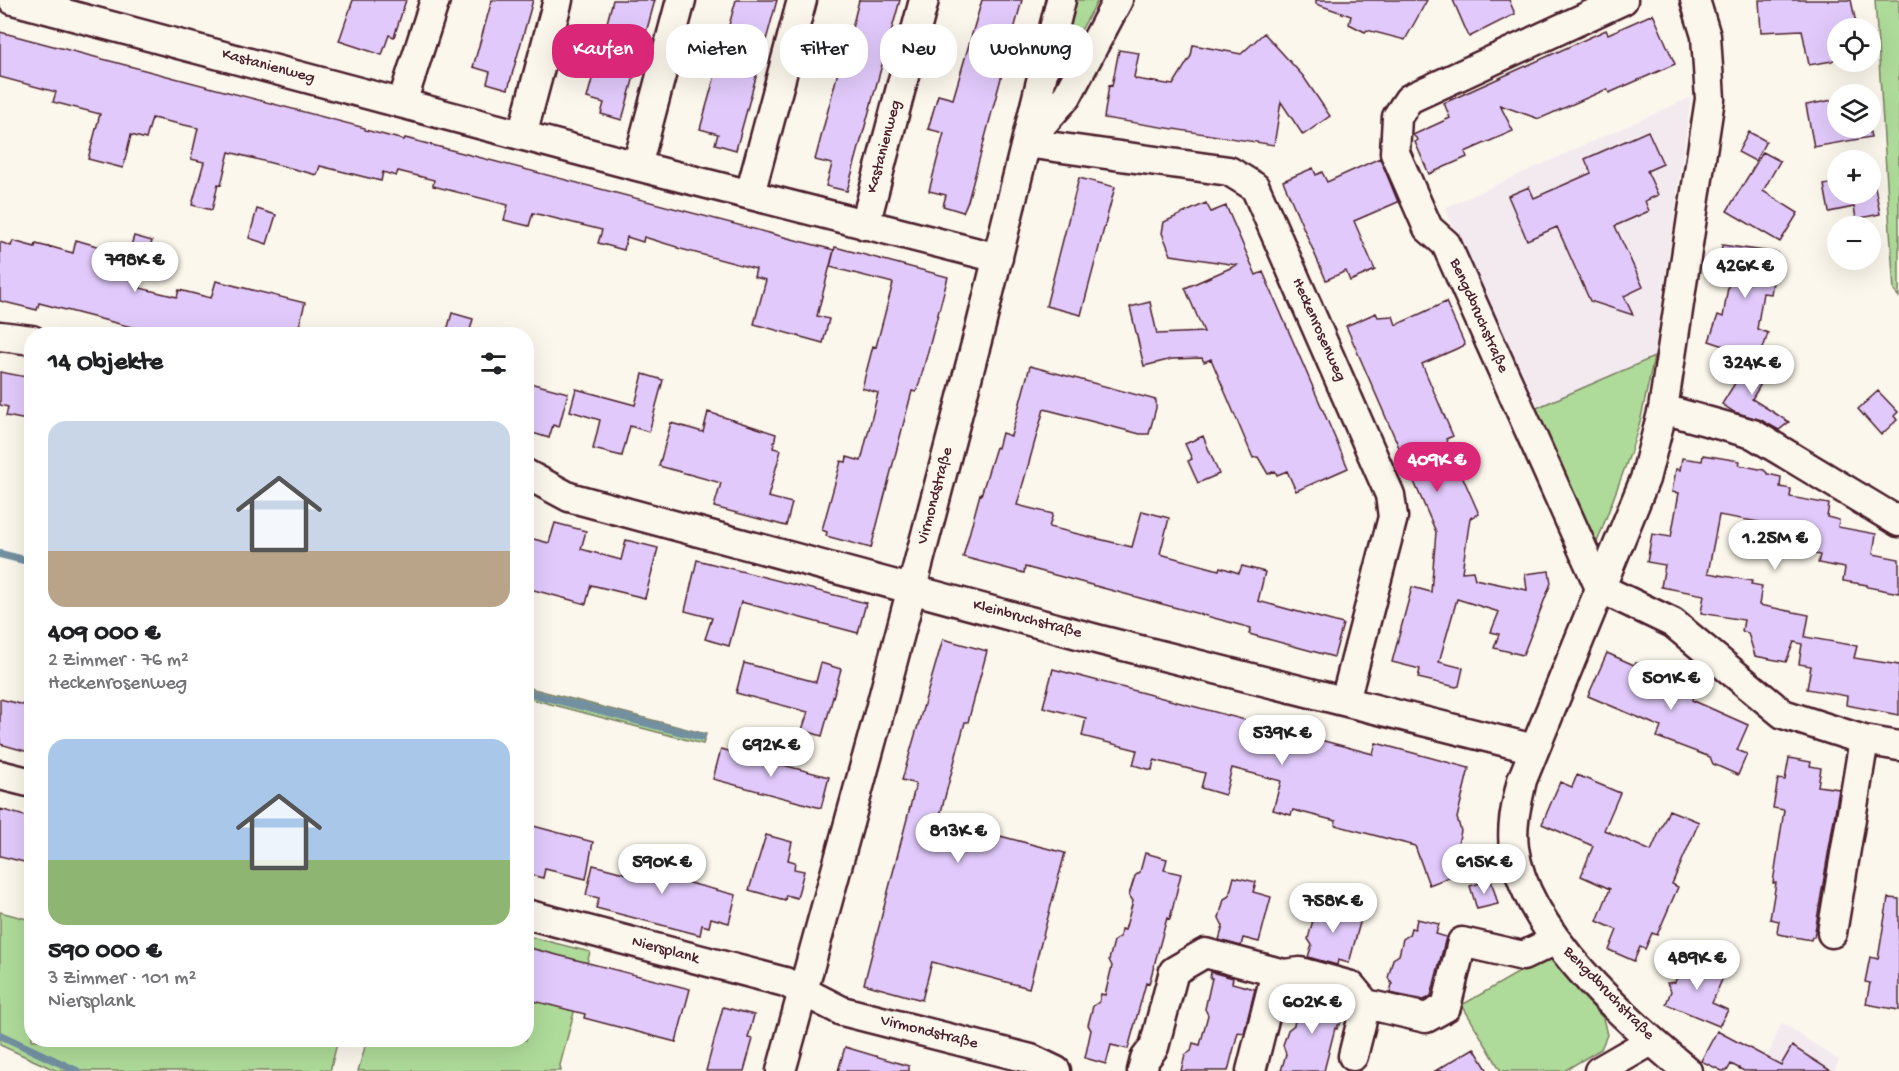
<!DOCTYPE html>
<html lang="de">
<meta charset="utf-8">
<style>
body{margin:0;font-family:"Gochi Hand",sans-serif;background:#f2f2f2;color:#202124;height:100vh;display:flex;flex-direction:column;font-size:22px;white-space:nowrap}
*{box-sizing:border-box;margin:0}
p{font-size:20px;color:#757577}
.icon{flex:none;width:33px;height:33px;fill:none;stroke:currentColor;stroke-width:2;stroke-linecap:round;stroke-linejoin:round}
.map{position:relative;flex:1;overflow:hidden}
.side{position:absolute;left:24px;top:327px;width:510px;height:720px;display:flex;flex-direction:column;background:#fff;border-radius:24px;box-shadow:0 6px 24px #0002}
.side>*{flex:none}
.guide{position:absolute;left:552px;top:24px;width:570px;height:54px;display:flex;gap:12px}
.fabs{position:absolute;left:1827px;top:18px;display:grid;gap:12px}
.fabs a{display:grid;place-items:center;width:54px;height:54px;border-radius:50%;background:#fff;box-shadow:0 6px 24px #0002;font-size:30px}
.price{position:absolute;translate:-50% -51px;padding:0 14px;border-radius:21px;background:#fff;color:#222;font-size:20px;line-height:39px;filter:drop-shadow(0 2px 3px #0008)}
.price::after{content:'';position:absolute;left:50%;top:36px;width:18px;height:14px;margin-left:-9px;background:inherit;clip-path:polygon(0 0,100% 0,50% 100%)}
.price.on{background:#db2777;color:#fff}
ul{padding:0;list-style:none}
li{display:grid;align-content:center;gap:12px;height:318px;padding:0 24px}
li span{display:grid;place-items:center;height:186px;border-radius:18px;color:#555}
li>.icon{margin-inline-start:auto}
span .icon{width:108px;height:108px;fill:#fffc;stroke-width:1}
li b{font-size:26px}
h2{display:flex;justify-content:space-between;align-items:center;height:72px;padding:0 24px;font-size:26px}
.pill{padding:0 21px;border-radius:24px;background:#fff;box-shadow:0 6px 24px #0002;font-size:21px;line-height:54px}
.pill.on{background:#db2777;color:#fff}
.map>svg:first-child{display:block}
.built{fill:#f3eaf0}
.green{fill:#aedb99;stroke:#7c7d62;stroke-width:1.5}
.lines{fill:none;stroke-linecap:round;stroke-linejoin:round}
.stream{stroke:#7390a1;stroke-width:8}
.building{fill:#e1cafb;stroke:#4a1f2b;stroke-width:1.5}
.minor-casing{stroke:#4a1f2b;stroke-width:33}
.minor{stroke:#fbf7ec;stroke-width:28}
.labels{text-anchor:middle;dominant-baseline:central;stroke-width:4.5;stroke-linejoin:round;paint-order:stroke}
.street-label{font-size:16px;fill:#4a1f2b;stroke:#fbf7ec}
</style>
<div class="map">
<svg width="1899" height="1071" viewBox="0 0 1899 1071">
<rect width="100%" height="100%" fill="#fbf7ec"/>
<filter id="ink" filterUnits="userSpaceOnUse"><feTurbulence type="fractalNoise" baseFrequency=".0167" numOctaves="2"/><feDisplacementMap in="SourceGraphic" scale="12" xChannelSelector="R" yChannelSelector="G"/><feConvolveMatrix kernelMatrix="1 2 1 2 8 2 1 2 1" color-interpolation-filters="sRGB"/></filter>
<g filter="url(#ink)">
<!-- built -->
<path class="built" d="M1691 97 1654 357 1534 409 1445 208Z
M1782 1023 1839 1060 1834 1071H1761Z"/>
<!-- green -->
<path class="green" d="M1074 0H1098L1054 78Z
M1875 0H1899V297L1894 291Z
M1654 357 1641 418 1630 454 1596 545 1534 409Z
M526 687 706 734 703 744 527 698Z
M0 912 31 920 32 1040H338L330 1071 322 1069 321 1071H57L0 1045Z
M527 936 590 952 560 1065 561 1071H358L367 1040H526Z
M1547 956 1603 1018 1607 1035 1601 1049 1564 1071H1501L1462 1005Z"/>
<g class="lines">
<!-- stream -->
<path class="stream" d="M0 554 32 562
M526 692 701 737
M0 1035 77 1071"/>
</g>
<!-- building -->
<path class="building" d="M353 0H406L394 37 389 35 382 55 339 41Z
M492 0H533L508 89 487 83 490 72 473 67Z
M613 0H655L622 120 601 114 604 103 587 98Z
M736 0H777L736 150 715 144 718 134 700 129Z
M859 0H900L847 191 826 186 832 164 815 160 839 68 825 64 830 43 847 48Z
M982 0H1022L968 201 963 212 943 206 946 195 929 191 944 133 928 129 938 95 953 99Z
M1316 0H1427L1405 40 1367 30 1365 32 1349 24 1351 16 1316 4Z
M1453 0H1509L1515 14 1469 37Z
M1759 0H1851L1857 28H1838V56L1832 61 1809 65 1802 30 1761 32Z
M1653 14 1675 64 1609 93 1607 89 1539 119 1500 105 1513 131 1465 152 1467 157 1429 174 1415 142 1418 140 1413 135 1450 118 1444 103 1606 30 1608 34Z
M0 32 365 128V130L404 140 405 138 834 250 817 316 829 319 823 343 754 324 766 280 754 277 756 269 677 248V247L644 237 643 242 627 237 624 250 598 243 602 230 533 213 529 226 504 220 508 205 433 186 434 180 398 171 396 176 383 172 381 181 320 166 317 175 229 152 221 185 218 184 212 210 192 205 204 162 191 159 198 128 152 118 146 139 131 135 123 168 88 159 100 114 53 102 56 92 0 77Z
M1264 33 1303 76 1330 116 1303 135 1281 102 1274 145 1104 118 1109 85 1112 86 1119 50 1139 53 1134 77 1136 79 1173 85 1191 56 1193 45 1241 54Z
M1838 99V128H1869L1871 137 1814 147 1806 105Z
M1648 131 1663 164 1647 171 1658 195 1645 201 1649 211 1615 226 1643 287 1624 296 1633 315 1590 301 1557 227 1527 240 1508 196 1529 187 1534 198 1591 173 1585 159Z
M1749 132 1766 141 1755 161 1738 152Z
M1763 152 1780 161 1763 191 1798 213 1780 242 1727 211Z
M1380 158 1398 202 1354 221 1375 270 1350 281 1346 271 1326 280 1283 181 1313 168 1316 175 1322 172 1327 182Z
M1870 176H1873L1880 214 1856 219 1854 207 1829 212 1824 185 1838 182V194H1870Z
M1079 178 1115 187 1081 315 1046 306Z
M1206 203 1211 212 1226 206 1256 275 1263 272 1348 468 1296 491 1287 471 1277 475 1275 471 1268 474 1258 457 1253 458 1211 359 1204 362 1202 358 1172 359 1144 366 1130 307 1150 302 1157 334 1204 332 1185 288 1237 265 1171 255 1162 233 1164 222Z
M257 209 276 215 267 244 249 238Z
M134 236 152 241 140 288 177 297 179 290 211 298 216 281 305 303 297 334H158L39 303 37 310 0 301V242L11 246 13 241 35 247 36 244 48 247V246L73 253 76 240 128 255Z
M1722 245 1778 253 1771 294 1763 293 1757 329 1768 333 1760 358 1709 341 1718 315 1723 317 1731 269 1719 267Z
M835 247 948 277 920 381 916 392 912 391 871 548 826 536 827 532 822 530 841 461 846 462 847 457 861 461 878 393 862 388 873 346 876 347 893 283 830 267Z
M1446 302 1465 345 1422 364 1453 436 1446 439 1479 514 1470 518 1462 572 1473 571 1475 579 1527 590 1525 574 1549 571 1551 583 1523 655 1494 648 1499 634 1491 632 1499 612 1457 599 1439 662 1463 668 1459 686 1456 687 1418 678 1420 669 1392 662 1412 587 1431 592 1436 532 1346 326 1376 313 1378 317 1393 316 1396 325Z
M452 313 473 319 469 334H446Z
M1750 359 1769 370 1752 399 1789 422 1779 430 1761 420 1734 412 1722 404Z
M1030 366 1156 400V408L1149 434H1140L1044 409 1017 505 1053 514 1049 527 1132 547 1142 511 1169 518 1160 554 1219 570 1220 567 1239 573 1242 566 1265 572 1258 601 1343 624 1334 657 1249 634 1251 628 1025 567 1024 573 963 557 980 494 981 495 996 447 998 448 1002 433 1011 436Z
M0 372 32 378V421L6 416 8 407 0 405Z
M643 374 663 380 649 432 630 426 622 456 593 449 600 420 570 411 576 389 635 405Z
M526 382 568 393 559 427 553 425 549 438 526 431Z
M1878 391 1898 412 1894 416 1897 420 1881 435 1858 409Z
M708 412 776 434 773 448 781 450 768 497 792 503 786 526 714 507 721 483 659 466 671 423 703 432Z
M1203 436 1219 474 1198 483 1188 461 1192 459 1185 444Z
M1703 455 1740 461 1739 465 1764 470 1768 474 1781 477 1780 487 1791 489 1790 497 1829 504 1827 517 1839 520 1838 527 1876 534 1873 554 1899 559V593L1867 587V585L1843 581 1845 568 1818 563 1820 555 1755 543 1759 522 1719 515 1708 573 1752 581 1751 584 1762 586 1759 605 1809 615 1805 637 1857 646 1854 658 1899 665V715L1846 705 1847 696 1807 689 1811 666 1799 664 1802 644 1794 642 1786 662 1755 656 1748 633 1742 631 1744 620 1701 613 1704 595 1661 587 1665 565 1647 562 1652 534 1671 537 1679 493 1672 492 1676 469 1680 470 1682 458 1702 461Z
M555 523 586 531 581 549 621 560 626 540 658 548 645 598 591 585 586 604 526 588V537L549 543Z
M697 560 866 603 858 633 741 602 729 646 705 639 712 618 685 611Z
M943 639 987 651 968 722H965L938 823 995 837 996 835 1065 853 1029 988 932 962 922 1000 864 984 916 784 902 780Z
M1607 653 1634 665 1636 663 1697 688 1692 700 1748 725 1737 750 1747 754 1738 775 1713 764 1710 757 1657 737 1661 727 1588 696Z
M744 663 816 682 821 663 841 669 822 736 802 730 808 712 736 693Z
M1053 669 1373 754 1376 743 1469 768 1457 818 1461 831 1450 877 1429 885 1415 846 1335 825 1336 821 1293 810 1291 815 1273 810 1281 781 1232 768 1225 795 1201 788 1205 773 1154 760 1152 770 1133 765 1137 750 1082 736 1086 718 1043 707Z
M0 699 32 707V753L0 744Z
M721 749 829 777 821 808 713 779Z
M1789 758 1811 762 1810 766 1821 768 1818 786 1839 789 1814 937H1812L1811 940 1778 934 1777 932 1779 921 1770 919 1776 883H1773L1784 810 1773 808 1778 779 1785 780Z
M1577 775 1620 793 1604 830 1651 851 1669 810 1699 822 1672 884 1678 887 1657 935 1652 933 1645 949 1640 947 1634 961 1609 950 1617 930 1597 921 1610 889 1581 876 1593 846 1542 824 1560 782 1572 787Z
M0 809 32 818V864L0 856Z
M526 824 593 842 586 879 545 869 543 878 526 874Z
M766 835 792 842 788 860 795 862 794 869 804 871 797 898 786 895 785 900 749 890Z
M659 848 696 856 689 883 736 895 729 923 711 918 709 927 702 925 700 935 596 908 599 898 586 895 593 865 651 880Z
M1145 853 1167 859 1164 870 1181 874 1170 919 1167 918 1149 984 1146 983 1128 1049 1111 1045 1106 1064 1085 1058 1091 1030 1088 1025 1093 1006 1099 1002 1101 994 1105 995 1112 966 1109 960 1114 941 1120 937 1121 929 1125 930 1133 901 1129 895 1135 876 1140 872Z
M1234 877 1256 882 1253 892 1271 897 1259 942 1243 938 1241 946 1219 940 1223 926 1219 918 1224 899 1229 896Z
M1491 880 1498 904 1477 909 1470 886Z
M1324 898 1345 903 1342 914 1361 919 1349 963 1338 960 1337 965 1308 957 1312 945 1308 939 1313 920 1319 916Z
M1888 898 1899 899V1010L1866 1004 1870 983 1865 982 1870 957 1878 959Z
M1417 919 1439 924 1436 934 1446 937 1431 996 1424 1000 1390 993 1392 984 1388 978 1393 959 1399 955 1403 939 1409 935 1411 928 1415 929Z
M526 947 690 989 676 1042 584 1018 585 1014 526 999Z
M1686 956 1715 968 1714 970 1724 975 1712 1003 1728 1010 1719 1026 1666 1004 1671 991 1667 983 1675 982Z
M1211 972 1233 978 1232 983 1255 989 1244 1033 1238 1032 1228 1071H1181L1185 1055 1191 1051 1193 1043 1200 1045 1208 1015 1205 1009 1212 978H1210Z
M1307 991 1329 997 1327 1003 1345 1008 1340 1025H1338L1337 1029 1335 1028 1324 1071H1281L1286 1054 1283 1045 1288 1030 1294 1025 1298 1008 1304 1005Z
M723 1007 754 1015 748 1038 753 1039 744 1071H706Z
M1717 1031 1781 1065 1792 1046 1831 1071H1744L1731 1064 1727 1071H1722L1701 1061Z
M845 1047 909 1066V1071H838Z
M1474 1048 1488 1071H1435Z"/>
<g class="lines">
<!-- minor casing -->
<g class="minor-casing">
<path id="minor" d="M13 0 637 166 998 258
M1623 0 1409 99 1397 117 1395 153 1428 228 1446 244 1600 588 1673 623 1783 714 1864 740 1899 746
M402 103 435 0
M522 135 558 0
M1029 139 1067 96 1118 0
M1026 143 1229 171 1255 187 1390 495 1393 517 1345 701
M637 166 681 0
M750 194 802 0
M865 225 924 0
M0 336 32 340
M1663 409 1753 434 1899 522
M526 474 569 497 1100 640 1534 749
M0 775 32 783
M526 914 785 982 842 1011 1031 1059 1056 1071
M1832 933 1864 740
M1353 1056 1366 1004
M781 1071 877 721 981 325 1061 0
M1142 1071 1145 1059 1154 1047 1174 971 1205 953 1284 974 1300 972 1351 986 1366 1004 1426 1018 1446 1007 1462 942 1523 956 1556 940
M1251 1071 1276 972
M1599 1071 1651 1041
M1687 1071C1625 1019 1525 931 1514 848 1511 824 1517 803 1522 780L1645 479 1663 409 1710 99 1706 36 1695 0"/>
</g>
<!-- minor -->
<use href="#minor" class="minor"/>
</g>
</g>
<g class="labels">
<!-- street labels -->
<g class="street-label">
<text transform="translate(268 67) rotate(15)">Kastanienweg</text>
<text transform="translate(885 147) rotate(-75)">Kastanienweg</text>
<text transform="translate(1478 316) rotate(66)">Bengdbruchstraße</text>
<text transform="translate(1318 330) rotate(66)">Heckenrosenweg</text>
<text transform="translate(936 496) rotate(-75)">Virmondstraße</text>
<text transform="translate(1027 620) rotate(15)">Kleinbruchstraße</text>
<text transform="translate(665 951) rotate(15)">Niersplank</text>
<text transform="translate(1608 994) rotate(46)">Bengdbruchstraße</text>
<text transform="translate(929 1033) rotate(14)">Virmondstraße</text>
</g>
</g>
</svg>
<div class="fabs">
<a><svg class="icon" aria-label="locate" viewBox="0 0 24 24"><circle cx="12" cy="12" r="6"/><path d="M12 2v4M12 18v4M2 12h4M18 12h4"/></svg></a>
<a><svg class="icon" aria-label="layers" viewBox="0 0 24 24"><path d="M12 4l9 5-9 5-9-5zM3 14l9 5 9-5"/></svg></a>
<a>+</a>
<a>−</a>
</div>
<b class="price" style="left:135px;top:293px">798K €</b>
<b class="price" style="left:1745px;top:299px">426K €</b>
<b class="price" style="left:1752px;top:396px">324K €</b>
<b class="price on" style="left:1437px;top:493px">409K €</b>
<b class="price" style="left:1775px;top:571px">1.25M €</b>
<b class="price" style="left:1671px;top:711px">501K €</b>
<b class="price" style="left:1282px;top:766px">539K €</b>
<b class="price" style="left:771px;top:778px">692K €</b>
<b class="price" style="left:958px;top:864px">813K €</b>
<b class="price" style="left:662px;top:895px">590K €</b>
<b class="price" style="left:1484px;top:895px">615K €</b>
<b class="price" style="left:1333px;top:934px">758K €</b>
<b class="price" style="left:1697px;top:991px">489K €</b>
<b class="price" style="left:1312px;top:1035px">602K €</b>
<div class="guide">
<a class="pill on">Kaufen</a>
<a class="pill">Mieten</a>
<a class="pill">Filter</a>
<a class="pill">Neu</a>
<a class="pill">Wohnung</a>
</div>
<section class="side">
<h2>14 Objekte<svg class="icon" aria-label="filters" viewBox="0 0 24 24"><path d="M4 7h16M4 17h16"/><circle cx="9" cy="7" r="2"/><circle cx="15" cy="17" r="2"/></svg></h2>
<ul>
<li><span style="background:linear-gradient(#c9d6e8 70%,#b9a48a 0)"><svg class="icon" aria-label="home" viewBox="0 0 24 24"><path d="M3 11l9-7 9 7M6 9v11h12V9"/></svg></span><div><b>409 000 €</b><p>2 Zimmer · 76 m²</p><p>Heckenrosenweg</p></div></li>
<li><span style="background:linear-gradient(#a9c7e8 65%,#8fb573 0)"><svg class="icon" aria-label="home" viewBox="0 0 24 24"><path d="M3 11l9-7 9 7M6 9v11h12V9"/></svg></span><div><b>590 000 €</b><p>3 Zimmer · 101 m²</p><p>Niersplank</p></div></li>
</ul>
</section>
</div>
